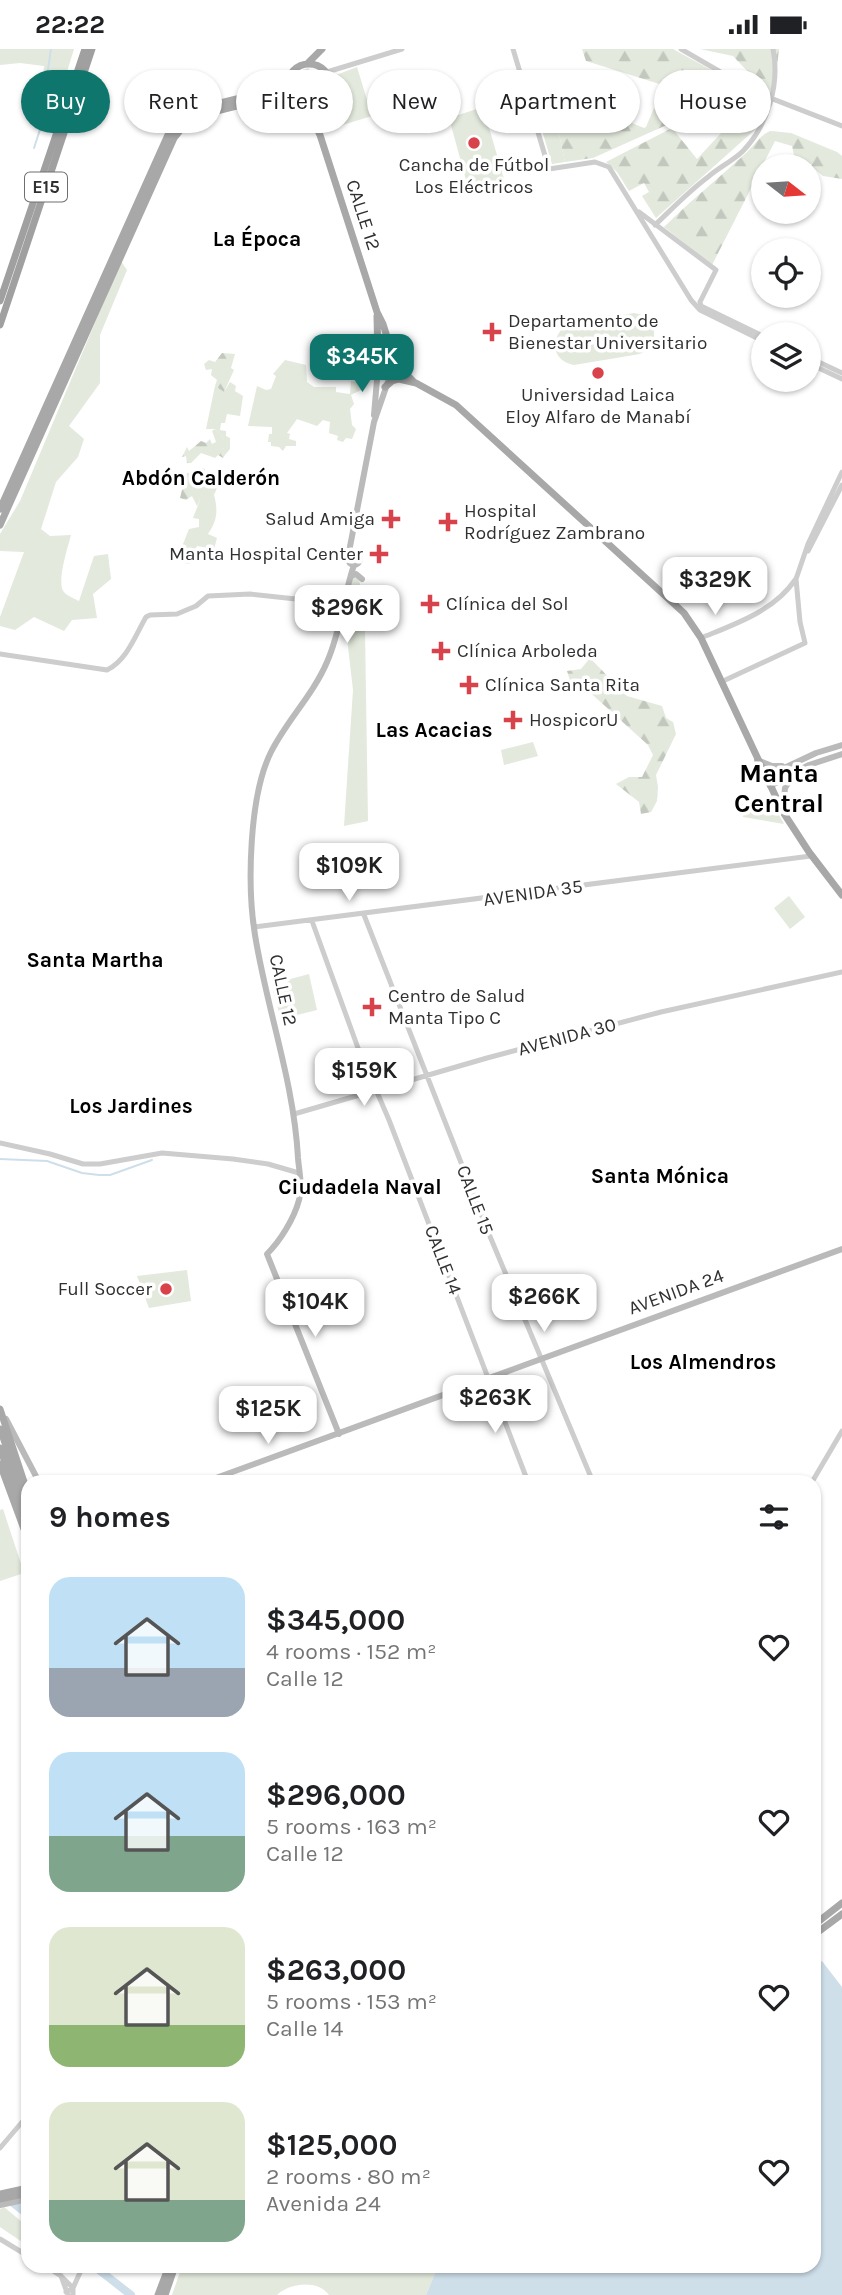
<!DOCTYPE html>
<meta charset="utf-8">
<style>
body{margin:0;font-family:Karla,sans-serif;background:#f2f2f2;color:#202124;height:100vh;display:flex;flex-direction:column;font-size:26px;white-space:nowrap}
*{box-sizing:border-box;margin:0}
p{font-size:23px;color:#757577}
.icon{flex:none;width:38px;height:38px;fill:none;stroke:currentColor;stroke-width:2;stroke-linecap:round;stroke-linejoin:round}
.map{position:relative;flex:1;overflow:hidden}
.drawer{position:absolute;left:21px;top:1426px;width:800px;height:798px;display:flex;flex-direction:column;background:#fff;border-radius:21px;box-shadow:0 2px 5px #0004}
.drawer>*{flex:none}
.top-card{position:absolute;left:21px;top:21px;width:802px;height:63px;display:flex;gap:14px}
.needle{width:46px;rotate:107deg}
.buttons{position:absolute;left:751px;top:105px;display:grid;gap:14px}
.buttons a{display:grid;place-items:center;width:70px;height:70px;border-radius:50%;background:#fff;box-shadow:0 2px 5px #0004;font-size:35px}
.price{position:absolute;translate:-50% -60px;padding:0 16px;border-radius:14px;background:#fff;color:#222;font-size:23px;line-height:46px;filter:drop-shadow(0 2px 4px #0008)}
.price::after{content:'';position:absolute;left:50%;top:42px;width:21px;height:16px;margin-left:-10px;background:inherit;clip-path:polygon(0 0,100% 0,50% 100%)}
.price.on{background:#0f766e;color:#fff}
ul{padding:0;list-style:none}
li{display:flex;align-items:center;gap:21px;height:175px;padding:0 28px}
li span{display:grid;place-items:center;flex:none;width:196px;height:140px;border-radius:21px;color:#555}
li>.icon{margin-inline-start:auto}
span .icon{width:84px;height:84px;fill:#fffc;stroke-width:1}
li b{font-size:30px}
h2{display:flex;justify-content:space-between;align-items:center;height:84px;padding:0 28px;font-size:30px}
.tag{padding:0 24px;border-radius:32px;background:#fff;box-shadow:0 2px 5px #0004;font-size:24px;line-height:63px}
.tag.on{background:#0f766e;color:#fff}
.status{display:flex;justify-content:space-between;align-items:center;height:49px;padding:0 35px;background:#fff;direction:ltr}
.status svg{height:19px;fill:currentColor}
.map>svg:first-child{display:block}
.green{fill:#e3e9dd}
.forest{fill:url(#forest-firs)}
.water{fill:#cedfea}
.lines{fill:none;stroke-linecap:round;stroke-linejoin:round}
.stream{stroke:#cedfea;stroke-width:2}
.river{stroke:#cedfea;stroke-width:8}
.tertiary{stroke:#cdcdcd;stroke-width:5}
.secondary{stroke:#bababa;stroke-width:6}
.primary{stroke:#a8a8a8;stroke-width:7}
.trunk{stroke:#a0a0a0;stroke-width:7}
.poi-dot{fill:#d8424b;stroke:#fff;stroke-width:2.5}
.labels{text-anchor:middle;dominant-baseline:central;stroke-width:7;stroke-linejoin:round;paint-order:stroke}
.shield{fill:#fff;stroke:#6e6e6e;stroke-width:2}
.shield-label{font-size:18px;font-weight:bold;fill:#303030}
.poi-label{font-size:19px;fill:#303030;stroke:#fff;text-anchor:start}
.street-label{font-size:19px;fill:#303030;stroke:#fff}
.neighbourhood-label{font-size:21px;font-weight:bold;fill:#000;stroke:#fff}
.district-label{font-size:26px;font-weight:bold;fill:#000;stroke:#fff}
</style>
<div class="status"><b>22:22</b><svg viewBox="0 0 49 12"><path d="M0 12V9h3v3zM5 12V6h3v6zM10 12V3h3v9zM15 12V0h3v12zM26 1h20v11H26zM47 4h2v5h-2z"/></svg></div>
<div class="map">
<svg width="842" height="2246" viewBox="0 0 842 2246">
<defs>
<pattern id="forest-firs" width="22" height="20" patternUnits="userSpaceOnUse" patternTransform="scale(1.75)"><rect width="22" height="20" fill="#e3e9dd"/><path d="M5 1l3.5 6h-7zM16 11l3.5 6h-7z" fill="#c3c8be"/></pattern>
</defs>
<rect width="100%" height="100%" fill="#fff"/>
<!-- green -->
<path class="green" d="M0 0H74L66 26 43 27 44 17 20 14 0 16Z
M357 18 372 67 326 81 323 68 337 44 336 26Z
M309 19 310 29 314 30 321 22 327 37C318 81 265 29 309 19Z
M483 58 504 130 469 142 449 69Z
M539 71H556L565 113 552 115Z
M121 212 127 221 100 286V334L69 377 84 390 78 408 56 433 41 480 50 487 71 486C68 498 56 534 64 543 67 547 75 550 79 552L94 507 108 505 111 530 93 545 97 569 72 571 64 582 34 568 15 581 0 577V568L24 503 0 502V485L20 452Z
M634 264 643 266 654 277V292L648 300 640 305 574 316C551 312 550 289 566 276Z
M285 311 306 316 307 333 314 338H336V343L350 345 351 332 364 334 363 340 351 346 354 355 350 360 352 376 356 380 352 390 346 389 343 393 337 391 338 387 329 384 330 373 323 371 317 377 297 370 287 384 290 385 289 390 296 392V397H286L283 402 279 398 271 397V393H268L269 385H272V378L248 377 257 337 266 341 271 340 276 327 273 325Z
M230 333 236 337 235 342 243 347 240 367 227 365 225 374H221L220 381 226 382V387L230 389V400L225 406 220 401 224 399V390L215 380H206L215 337 224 343Z
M200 437 212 439C218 458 219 469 208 485L217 489 214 500 197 497 190 515 183 514V495L189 480 199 478V470L193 469 200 451 195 441Z
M356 528 359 531 369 572 365 582 368 772 344 777 353 641 345 572 351 530Z
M533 693 538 707 504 716 501 701Z
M742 755 774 757 784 775 743 768Z
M789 847 805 868 790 880 774 859Z
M309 925 317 961 281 970 273 942 289 940 287 931Z
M187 1221 191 1252 149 1259 137 1227Z
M3 1460 24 1524 0 1532V1461Z
M4 2158 28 2178V2197L0 2178V2160Z
M182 2217H438L426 2246H329C318 2230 289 2234 277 2246H172Z"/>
<!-- forest -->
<path class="forest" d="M582 0H673L715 23 710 36 690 63 685 64 663 56 669 38 586 12Z
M700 0H779L775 36 768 44 733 7Z
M563 28 583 32 630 50 620 69 644 79 646 78 654 59 679 67 680 70 593 109 565 113 556 71H541L553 32Z
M723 29 749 46 767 53 758 78 656 169 642 147 649 143 644 134 629 142 617 123 606 113 672 79 697 110 723 82 703 65Z
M770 82 791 84 837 103 842 107V130L823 127 812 118 795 111 792 97 775 92 712 216 664 178C690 152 719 129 746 104 755 96 759 87 770 82Z
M222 304 235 305 231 319 234 321 224 343 215 337 217 331 211 326 212 320 206 321 204 315 209 311 215 313Z
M215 380 224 390V399L221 401 225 406 223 409 218 406 215 409 201 404 191 414H187L186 407 182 408 187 398 189 402 201 392 206 394 210 390 212 395 216 393 212 382Z
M200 419 205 420 204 427 217 439 214 446 211 439 200 437 196 441 200 451 197 457 192 447 186 451 180 449 182 441 187 438 184 432 187 424 195 425Z
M590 609 627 647 662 657 666 669 673 673 676 685 656 726 658 738 657 752 651 763 641 765 639 753 616 735 629 728H642L653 706 648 696 584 638 573 641 567 622 581 620Z"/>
<!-- water -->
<path class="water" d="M822 1912 842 1938V2246H426L438 2217H814V1918Z"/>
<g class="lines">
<!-- stream -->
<path class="stream" d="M47 27 51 0
M34 99 48 56 47 32
M0 1110 47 1112 82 1124 99 1126H110L152 1111"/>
<!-- river -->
<path class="river" d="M8 2150 28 2166
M94 2217 131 2246"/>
<!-- tertiary -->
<path class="tertiary" d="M513 0 549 120 595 113 609 118 691 251 700 261 763 292
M681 0 755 43 842 77
M327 23 402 0
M639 163 716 221 700 253
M655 176C672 160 689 142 708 128 719 118 733 112 743 102 768 76 780 35 773 0
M700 253 701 257 763 287
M808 308 842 324
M808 314 842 330
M808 502 842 436
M701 589C735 575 774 562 795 531
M0 605 107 621C127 611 135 587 146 568L150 566 177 565 196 557 208 547 250 545 305 551 344 562
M721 633 805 594 800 573 796 530 808 495 842 423
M364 866 489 1185 593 1433
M312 872 358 999 389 1071 528 1433
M254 878 811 807
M294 1065 487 1009 661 963 842 923
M0 1094 50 1105 83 1115H100L162 1104 233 1110 268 1115 299 1124
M812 1433 842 1382
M0 2099 28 2066
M0 2190 28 2207
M45 2217 61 2227 73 2239V2246
M56 2223 82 2218
M61 2227 68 2246
M66 2243 73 2239 83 2217"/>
<!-- secondary -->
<path class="secondary" d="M374 366 378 319
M348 510a6 6 0 1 1 12 0a6 6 0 1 1-12 0Z
M348 508 374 373 391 324
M351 527 356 525 362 530
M757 711 772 717H782
M765 728 816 704 842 696
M770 737 809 716 842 705
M783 760 785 739 794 725
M6 1370 39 1433
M339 1385 267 1205C280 1192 294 1170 299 1151 303 1139 299 1122 298 1109 294 1033 267 961 255 886 247 837 249 747 271 703 287 671 313 646 327 613 341 582 343 548 354 516
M205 1433 842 1200
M0 2156 28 2150"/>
<!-- primary -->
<path class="primary" d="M308 14 322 0
M287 37a22 22 0 1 1 44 0a22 22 0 1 1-44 0Z
M303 58 309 63 320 86 377 263 383 275 394 310
M377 267 378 311
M377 315a9 9 0 1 1 18 0a9 9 0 1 1-18 0Z
M396 315 413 332
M392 323 399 330 416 334 456 356 684 564 701 589 783 763 809 803 842 846
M385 338 392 332 399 330
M0 460 168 86 188 65 200 59 277 40 290 25
M0 476 174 89 186 74 197 67 273 48 291 50
M0 1360 28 1445
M0 1380 28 1458
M0 1399 25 1470 28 1490
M0 1415 24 1480
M814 1876 842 1854
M814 1886 842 1865
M0 2145 28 2139
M0 2150 28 2144
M158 2246 169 2217
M165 2246 175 2217"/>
<!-- trunk -->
<path class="trunk" d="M0 252 85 0
M0 276 92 0"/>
</g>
<!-- markers -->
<g class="poi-dot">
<circle cx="474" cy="94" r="7"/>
<path d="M488.5 272.5h7v7h7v7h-7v7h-7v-7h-7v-7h7z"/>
<circle cx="598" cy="324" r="7"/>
<path d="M387.5 459.5h7v7h7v7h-7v7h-7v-7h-7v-7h7z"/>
<path d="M444.5 462.5h7v7h7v7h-7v7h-7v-7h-7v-7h7z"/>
<path d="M375.5 494.5h7v7h7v7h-7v7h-7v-7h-7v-7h7z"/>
<path d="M426.5 544.5h7v7h7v7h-7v7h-7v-7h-7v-7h7z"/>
<path d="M437.5 591.5h7v7h7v7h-7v7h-7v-7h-7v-7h7z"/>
<path d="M465.5 625.5h7v7h7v7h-7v7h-7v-7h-7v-7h7z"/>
<path d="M509.5 660.5h7v7h7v7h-7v7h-7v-7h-7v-7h7z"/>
<path d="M368.5 947.5h7v7h7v7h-7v7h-7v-7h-7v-7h7z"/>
<circle cx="166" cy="1240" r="7"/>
</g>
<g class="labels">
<!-- shield labels -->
<rect class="shield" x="25" y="123.5" width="42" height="29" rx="5"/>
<g class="shield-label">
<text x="46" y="138">E15</text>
</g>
<!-- poi labels -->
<g class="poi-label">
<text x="474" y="116" text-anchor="middle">Cancha de Fútbol<tspan x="474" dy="22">Los Eléctricos</tspan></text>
<text x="508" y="272">Departamento de<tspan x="508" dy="22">Bienestar Universitario</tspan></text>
<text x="598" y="346" text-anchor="middle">Universidad Laica<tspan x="598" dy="22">Eloy Alfaro de Manabí</tspan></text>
<text x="464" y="462">Hospital<tspan x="464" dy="22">Rodríguez Zambrano</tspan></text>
<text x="375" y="470" text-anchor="end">Salud Amiga</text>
<text x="363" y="505" text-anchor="end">Manta Hospital Center</text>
<text x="446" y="555">Clínica del Sol</text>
<text x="457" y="602">Clínica Arboleda</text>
<text x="485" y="636">Clínica Santa Rita</text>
<text x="529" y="671">HospicorU</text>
<text x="388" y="947">Centro de Salud<tspan x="388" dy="22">Manta Tipo C</tspan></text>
<text x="152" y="1240" text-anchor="end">Full Soccer</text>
</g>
<!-- street labels -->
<g class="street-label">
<text transform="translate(363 166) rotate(72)">CALLE 12</text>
<text transform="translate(533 844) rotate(-8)">AVENIDA 35</text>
<text transform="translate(283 941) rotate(78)">CALLE 12</text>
<text transform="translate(567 988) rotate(-15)">AVENIDA 30</text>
<text transform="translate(475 1151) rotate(69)">CALLE 15</text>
<text transform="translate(443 1211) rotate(69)">CALLE 14</text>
<text transform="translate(676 1243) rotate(-20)">AVENIDA 24</text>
</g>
<!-- neighbourhood labels -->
<g class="neighbourhood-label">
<text x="257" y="190">La Época</text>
<text x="201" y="429">Abdón Calderón</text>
<text x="434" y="681">Las Acacias</text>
<text x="95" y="911">Santa Martha</text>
<text x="131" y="1057">Los Jardines</text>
<text x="660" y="1127">Santa Mónica</text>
<text x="360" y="1138">Ciudadela Naval</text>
<text x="703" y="1313">Los Almendros</text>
</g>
<!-- district labels -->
<g class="district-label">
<text x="779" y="724">Manta<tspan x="779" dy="30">Central</tspan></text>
</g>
</g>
</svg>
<div class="buttons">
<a><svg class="needle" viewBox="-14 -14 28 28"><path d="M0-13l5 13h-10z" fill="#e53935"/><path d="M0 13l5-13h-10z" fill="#757577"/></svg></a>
<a><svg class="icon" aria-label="locate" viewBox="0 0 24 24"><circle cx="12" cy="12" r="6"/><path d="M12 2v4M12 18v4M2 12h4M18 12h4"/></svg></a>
<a><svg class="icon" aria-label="layers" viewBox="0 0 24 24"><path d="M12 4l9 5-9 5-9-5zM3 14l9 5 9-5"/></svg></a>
</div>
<b class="price on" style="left:362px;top:345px">$345K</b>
<b class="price" style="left:715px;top:568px">$329K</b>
<b class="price" style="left:347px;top:596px">$296K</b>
<b class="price" style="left:349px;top:854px">$109K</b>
<b class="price" style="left:364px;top:1059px">$159K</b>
<b class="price" style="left:544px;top:1285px">$266K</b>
<b class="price" style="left:315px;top:1290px">$104K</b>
<b class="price" style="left:495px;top:1386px">$263K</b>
<b class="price" style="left:268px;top:1397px">$125K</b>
<div class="top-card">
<a class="tag on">Buy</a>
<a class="tag">Rent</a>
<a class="tag">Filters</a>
<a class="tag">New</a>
<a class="tag">Apartment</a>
<a class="tag">House</a>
</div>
<section class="drawer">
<h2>9 homes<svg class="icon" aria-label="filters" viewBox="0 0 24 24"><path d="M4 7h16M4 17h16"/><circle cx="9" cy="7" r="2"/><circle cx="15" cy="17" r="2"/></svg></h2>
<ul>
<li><span style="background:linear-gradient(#bfe0f5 65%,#9aa5b1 0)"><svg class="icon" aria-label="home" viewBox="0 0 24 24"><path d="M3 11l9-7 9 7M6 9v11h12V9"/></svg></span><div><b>$345,000</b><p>4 rooms · 152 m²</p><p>Calle 12</p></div><svg class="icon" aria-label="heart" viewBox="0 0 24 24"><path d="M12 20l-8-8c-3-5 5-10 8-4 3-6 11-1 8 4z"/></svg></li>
<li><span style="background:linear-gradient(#bfe0f5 60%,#7fa58c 0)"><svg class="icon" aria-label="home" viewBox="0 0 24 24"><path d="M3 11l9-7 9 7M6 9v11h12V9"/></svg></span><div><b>$296,000</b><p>5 rooms · 163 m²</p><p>Calle 12</p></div><svg class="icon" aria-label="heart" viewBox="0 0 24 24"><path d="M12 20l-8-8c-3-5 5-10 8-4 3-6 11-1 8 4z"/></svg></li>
<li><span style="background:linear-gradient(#dfe7d0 70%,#8fb573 0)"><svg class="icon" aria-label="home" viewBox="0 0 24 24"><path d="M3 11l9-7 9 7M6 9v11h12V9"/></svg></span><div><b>$263,000</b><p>5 rooms · 153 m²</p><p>Calle 14</p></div><svg class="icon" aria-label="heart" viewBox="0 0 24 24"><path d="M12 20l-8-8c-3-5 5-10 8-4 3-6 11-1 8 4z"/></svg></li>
<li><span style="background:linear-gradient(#dfe7d0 70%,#7fa58c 0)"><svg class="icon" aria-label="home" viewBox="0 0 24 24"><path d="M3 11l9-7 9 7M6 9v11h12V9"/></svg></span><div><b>$125,000</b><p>2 rooms · 80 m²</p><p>Avenida 24</p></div><svg class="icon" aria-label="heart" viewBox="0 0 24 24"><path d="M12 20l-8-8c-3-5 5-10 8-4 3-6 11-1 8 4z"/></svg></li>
</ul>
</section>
</div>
